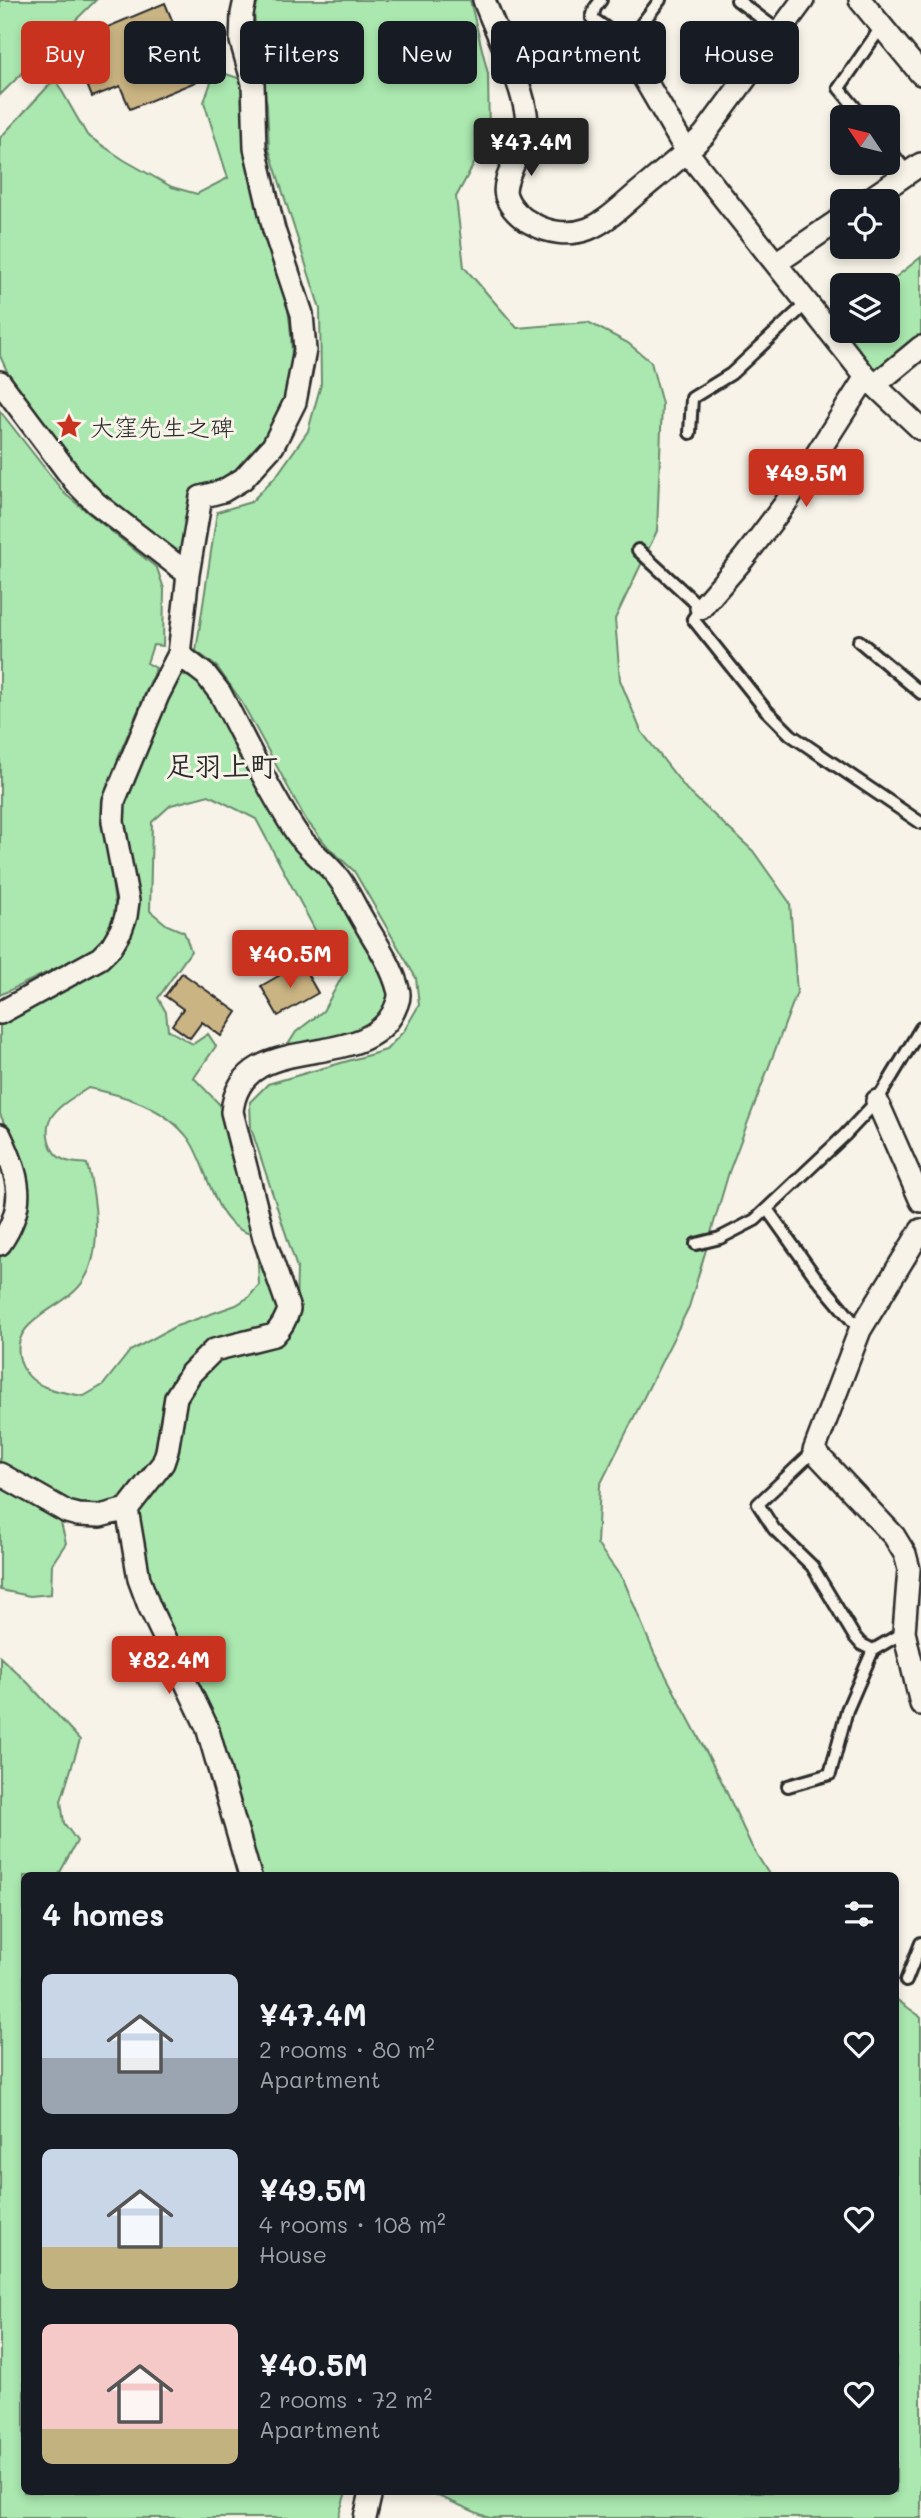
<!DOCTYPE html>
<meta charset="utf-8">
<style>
body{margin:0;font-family:Mali,"Klee One",sans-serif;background:#20242c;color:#f1f3f6;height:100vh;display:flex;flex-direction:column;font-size:26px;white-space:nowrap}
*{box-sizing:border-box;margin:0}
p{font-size:23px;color:#9ea1a6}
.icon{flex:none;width:38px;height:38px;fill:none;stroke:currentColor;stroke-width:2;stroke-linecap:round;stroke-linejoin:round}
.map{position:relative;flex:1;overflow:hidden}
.details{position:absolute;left:21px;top:1872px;width:878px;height:623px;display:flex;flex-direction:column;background:#171b24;border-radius:10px;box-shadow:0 4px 10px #0003}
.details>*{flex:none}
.top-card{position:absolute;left:21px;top:21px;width:880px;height:63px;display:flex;gap:14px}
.needle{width:46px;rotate:305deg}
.fabs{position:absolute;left:830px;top:105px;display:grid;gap:14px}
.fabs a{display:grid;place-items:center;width:70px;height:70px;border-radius:10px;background:#171b24;box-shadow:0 4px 10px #0003;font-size:35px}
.price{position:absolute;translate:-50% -60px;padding:0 16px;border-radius:7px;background:#c8321e;color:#fff;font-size:23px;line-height:46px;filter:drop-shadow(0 2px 4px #0008)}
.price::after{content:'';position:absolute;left:50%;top:42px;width:21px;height:16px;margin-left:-10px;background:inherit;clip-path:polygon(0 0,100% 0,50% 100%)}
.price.current{background:#222;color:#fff}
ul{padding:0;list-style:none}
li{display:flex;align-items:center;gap:21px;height:175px;padding:0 21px}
li span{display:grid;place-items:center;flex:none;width:196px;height:140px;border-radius:10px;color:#555}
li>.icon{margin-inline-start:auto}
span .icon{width:84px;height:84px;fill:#fffc;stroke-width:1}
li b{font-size:30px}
h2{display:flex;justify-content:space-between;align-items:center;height:84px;padding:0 21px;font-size:30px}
.chip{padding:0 24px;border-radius:10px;background:#171b24;box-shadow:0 4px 10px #0003;font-size:24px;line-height:63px}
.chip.current{background:#c8321e;color:#fff}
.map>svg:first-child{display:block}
.green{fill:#aae8af;stroke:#6a8a6d;stroke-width:2}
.building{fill:#cbb483;stroke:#2b2b2b;stroke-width:2}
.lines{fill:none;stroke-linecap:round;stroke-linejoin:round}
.service-casing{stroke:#2b2b2b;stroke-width:16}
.minor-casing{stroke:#2b2b2b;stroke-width:26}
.service{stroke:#f7f3e8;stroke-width:10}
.minor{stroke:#f7f3e8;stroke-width:21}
.labels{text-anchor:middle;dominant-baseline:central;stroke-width:6;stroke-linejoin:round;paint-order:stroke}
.poi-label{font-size:24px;fill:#2b2b2b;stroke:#f7f3e8;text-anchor:start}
.quarter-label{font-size:28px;font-weight:bold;fill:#2b2b2b;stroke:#f7f3e8}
</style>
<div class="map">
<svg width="921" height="2518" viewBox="0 0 921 2518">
<rect width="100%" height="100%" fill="#f7f3e8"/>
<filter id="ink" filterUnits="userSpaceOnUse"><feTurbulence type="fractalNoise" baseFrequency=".0143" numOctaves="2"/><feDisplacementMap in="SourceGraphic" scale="14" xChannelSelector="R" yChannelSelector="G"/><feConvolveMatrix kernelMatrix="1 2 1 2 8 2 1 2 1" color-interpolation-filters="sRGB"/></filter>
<g filter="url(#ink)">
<!-- green -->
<path class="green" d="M0 0H96L0 95Z
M259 0H470L488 74 489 136 456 197 464 267 517 328 588 322 628 343 651 362 662 404 657 531 615 619 620 680 641 731 687 790 753 851 790 903 797 992 729 1172 689 1307 600 1485 597 1544 624 1581 654 1653 721 1780 752 1847 770 1876H258L217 1722 154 1600 133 1512 179 1402 191 1382 224 1352 263 1344 296 1309 297 1268 251 1128 250 1102 268 1084 386 1050 404 1031 419 1005 416 978 354 871 328 847 306 820 240 699 217 667 196 651 217 512 251 502 277 475 308 431 321 384 320 309 269 149 267 105 259 62 254 13Z
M223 73 241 79C243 101 242 126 246 148 248 162 253 176 257 189 279 269 320 373 262 445 241 470 223 482 191 489L182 559 103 497 85 476 7 371 0 356V138L55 79 87 135 124 160 172 187 197 194 228 178 204 102 211 82Z
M921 257V339L876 377 837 326 842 322V331H887L886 285Z
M0 411 65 494 157 568 164 589 163 646 153 645 147 663 156 668 119 755 102 807 116 911 101 943 90 952 0 995Z
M178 673 199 681 214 699 332 881 394 991 389 1006 367 1030 284 1051 296 1032 323 1011 343 975 333 952 315 930 256 819 209 795 171 805 152 822 150 911 167 925 184 932 191 951 158 998 166 1012 168 1030 193 1044 208 1034 216 1046 194 1078 225 1110 257 1235C212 1231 210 1167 188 1138 164 1107 124 1095 88 1088 76 1096 60 1104 52 1116 43 1130 49 1154 64 1160 71 1163 80 1163 87 1164 96 1197 103 1250 84 1280 66 1310 5 1319 21 1363 30 1389 60 1392 84 1396L103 1385 130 1351 174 1327 236 1305 249 1297 259 1285 257 1244 281 1304 272 1328 208 1344 185 1364 175 1378 167 1397 155 1462 125 1503 79 1509 0 1467V1256L6 1251 23 1166 0 1114V1023L118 950 124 800Z
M0 1480 60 1519 66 1543 52 1564 51 1594 30 1596 0 1590Z
M0 1657 29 1684 80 1740 61 1801 64 1823 77 1841 58 1876H24V2492H346L338 2518H0Z
M896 1999 921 2017V2518H489L429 2492H896Z"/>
<!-- building -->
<path class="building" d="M165 3 188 59 196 56 205 78 130 109 120 86 92 97 78 63 106 51 98 31Z
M301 963 318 993 278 1016 261 986Z
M182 973 237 1012 221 1036 202 1022 190 1038 172 1025 183 1009 165 996Z"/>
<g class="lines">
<!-- service casing -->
<g class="service-casing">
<path id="service" d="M601 0 595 8 592 18 627 43 660 0
M737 0 780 32
M863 117 839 88 882 26
M887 147 908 173
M690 433 692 398 731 374 808 302
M638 550 701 608 693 619 765 709 791 735 921 823
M859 641 921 693
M767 1209 814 1275 860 1330
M696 1244 720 1238 755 1220 845 1135 877 1101 921 1028
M814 1451 758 1504 774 1529 812 1566 854 1636 861 1644 873 1650 904 1632
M788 1786 830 1774 847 1710 873 1650
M906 1981 921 1943"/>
</g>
<!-- minor casing -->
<g class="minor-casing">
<path id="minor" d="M484 0C497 36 524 84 527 121 529 146 500 177 506 196 510 208 521 218 531 223 548 233 569 236 588 229 606 222 621 207 635 195 659 175 682 157 704 135L803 0
M860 0 921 74
M627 43V49L687 152 866 377 921 429
M867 201 921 164
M776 263 842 218
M0 382 75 482 96 503 188 574
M875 385 921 347
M701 608 744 558 785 504 866 377
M0 1013 100 958 111 947 121 930 126 916 128 901 113 822 114 801 158 695 179 654 188 574 201 497 223 491 243 479 273 446 295 402 305 350 302 314 274 230 255 148 253 83 241 41 242 14 245 0
M877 1101 921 1201
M0 1135C19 1176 28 1204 0 1244
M921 1230 860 1330 814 1451 894 1536 905 1554 909 1569 904 1632 921 1704
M0 1474 67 1512 78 1515 100 1516 127 1509 163 1463 167 1451 176 1397 191 1373 214 1350 274 1335C282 1327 286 1320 289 1309L264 1238 232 1112C240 1023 371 1079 397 1004 399 999 400 994 398 989 391 962 372 937 359 913 352 901 346 887 337 876 324 859 305 848 294 829 266 786 244 738 220 693L206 675 179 654
M127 1509 139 1579 149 1606 207 1727 250 1876
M365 2518 371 2492"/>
</g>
<!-- service -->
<use href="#service" class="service"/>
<!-- minor -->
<use href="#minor" class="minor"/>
</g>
</g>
<!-- icons -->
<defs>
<g id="sight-bare" transform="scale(2.1)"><path d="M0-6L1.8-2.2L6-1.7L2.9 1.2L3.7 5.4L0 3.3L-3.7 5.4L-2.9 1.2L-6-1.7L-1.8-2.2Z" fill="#c8321e" stroke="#f7f3e8" stroke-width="2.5" paint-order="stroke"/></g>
</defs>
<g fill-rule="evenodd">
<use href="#sight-bare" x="69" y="426"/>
</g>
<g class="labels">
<!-- poi labels -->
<g class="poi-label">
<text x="90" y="426">大窪先生之碑</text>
</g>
<!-- quarter labels -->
<g class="quarter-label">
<text x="222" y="765">足羽上町</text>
</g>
</g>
</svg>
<div class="fabs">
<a><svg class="needle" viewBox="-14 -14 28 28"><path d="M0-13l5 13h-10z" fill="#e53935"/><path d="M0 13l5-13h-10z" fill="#9ea1a6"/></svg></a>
<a><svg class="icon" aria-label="locate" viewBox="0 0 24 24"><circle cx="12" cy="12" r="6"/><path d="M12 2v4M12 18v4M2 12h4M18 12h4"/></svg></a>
<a><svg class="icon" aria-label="layers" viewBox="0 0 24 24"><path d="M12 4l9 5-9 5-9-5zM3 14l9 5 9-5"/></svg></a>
</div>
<b class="price current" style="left:531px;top:178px">¥47.4M</b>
<b class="price" style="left:806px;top:509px">¥49.5M</b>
<b class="price" style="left:290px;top:990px">¥40.5M</b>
<b class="price" style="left:169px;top:1696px">¥82.4M</b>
<div class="top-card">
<a class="chip current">Buy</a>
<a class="chip">Rent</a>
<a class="chip">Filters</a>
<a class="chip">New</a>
<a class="chip">Apartment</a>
<a class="chip">House</a>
</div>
<section class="details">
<h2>4 homes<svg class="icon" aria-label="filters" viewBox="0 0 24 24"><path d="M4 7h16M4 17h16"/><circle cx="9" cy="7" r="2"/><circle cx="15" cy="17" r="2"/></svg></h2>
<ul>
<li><span style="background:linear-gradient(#c9d6e8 60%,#9aa5b1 0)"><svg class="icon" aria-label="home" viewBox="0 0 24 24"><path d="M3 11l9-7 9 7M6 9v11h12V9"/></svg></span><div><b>¥47.4M</b><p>2 rooms · 80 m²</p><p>Apartment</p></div><svg class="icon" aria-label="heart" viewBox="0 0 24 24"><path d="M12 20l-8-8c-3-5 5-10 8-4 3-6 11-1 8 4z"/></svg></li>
<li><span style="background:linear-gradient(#c9d6e8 70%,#c2b280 0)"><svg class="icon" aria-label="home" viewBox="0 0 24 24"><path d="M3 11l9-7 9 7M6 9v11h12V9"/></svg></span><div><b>¥49.5M</b><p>4 rooms · 108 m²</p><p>House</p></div><svg class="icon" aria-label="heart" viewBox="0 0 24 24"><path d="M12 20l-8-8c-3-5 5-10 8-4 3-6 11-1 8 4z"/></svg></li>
<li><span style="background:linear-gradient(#f6c9c9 75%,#c2b280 0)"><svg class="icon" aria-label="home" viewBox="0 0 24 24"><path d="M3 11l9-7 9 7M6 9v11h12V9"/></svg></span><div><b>¥40.5M</b><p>2 rooms · 72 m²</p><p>Apartment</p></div><svg class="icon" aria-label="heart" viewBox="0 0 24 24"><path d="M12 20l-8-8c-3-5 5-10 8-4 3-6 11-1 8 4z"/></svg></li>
</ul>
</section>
</div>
